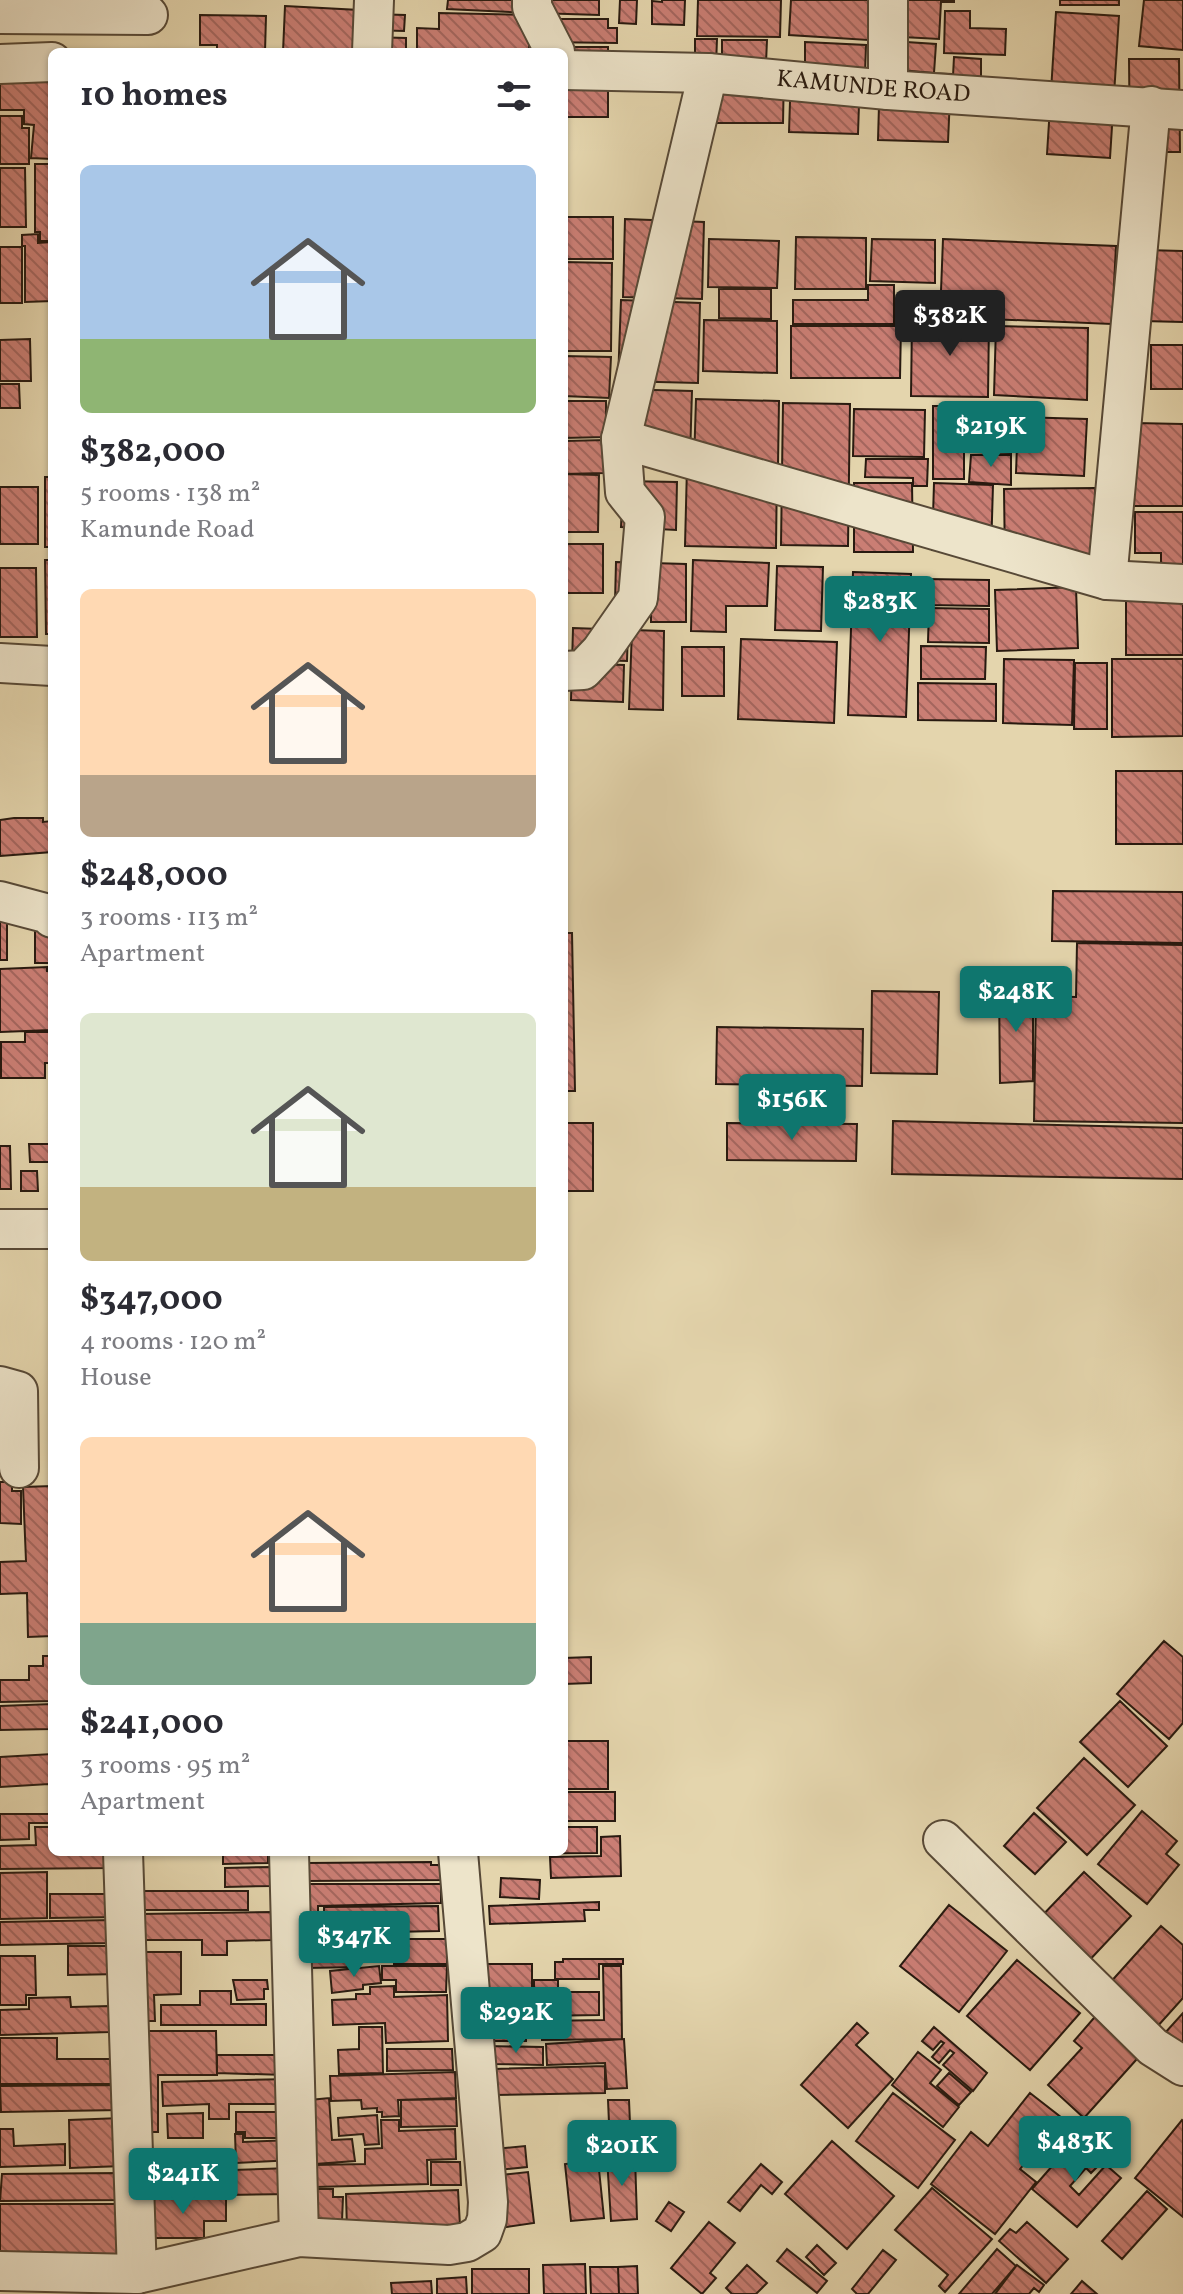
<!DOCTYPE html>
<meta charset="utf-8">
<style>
body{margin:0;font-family:Vollkorn,serif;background:#f2f2f3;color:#2b2b33;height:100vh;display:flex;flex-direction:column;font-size:30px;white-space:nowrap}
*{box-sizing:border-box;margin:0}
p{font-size:26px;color:#7c7c81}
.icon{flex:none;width:44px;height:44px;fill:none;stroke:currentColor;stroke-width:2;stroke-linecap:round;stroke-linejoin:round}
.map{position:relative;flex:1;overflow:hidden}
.panel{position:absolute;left:48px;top:48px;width:520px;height:1808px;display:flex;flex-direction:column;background:#fff;border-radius:12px;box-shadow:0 2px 6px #0004}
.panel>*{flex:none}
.price{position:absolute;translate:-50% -68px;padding:0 18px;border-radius:8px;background:#0f766e;color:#fff;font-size:26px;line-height:52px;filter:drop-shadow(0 2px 4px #0008)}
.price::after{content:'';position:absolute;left:50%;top:48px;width:24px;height:18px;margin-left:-12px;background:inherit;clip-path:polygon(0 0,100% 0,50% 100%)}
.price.current{background:#222;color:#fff}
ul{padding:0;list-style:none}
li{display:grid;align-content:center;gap:16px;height:424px;padding:0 32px}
li span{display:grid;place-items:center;height:248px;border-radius:12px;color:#555}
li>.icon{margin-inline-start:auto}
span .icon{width:144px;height:144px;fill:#fffc;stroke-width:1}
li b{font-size:34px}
h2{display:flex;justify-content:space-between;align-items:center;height:96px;padding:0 32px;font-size:34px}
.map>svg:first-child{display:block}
.building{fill:url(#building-back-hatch);stroke:#281a10;stroke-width:2}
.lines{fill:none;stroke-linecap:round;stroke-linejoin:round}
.minor-casing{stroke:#574937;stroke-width:42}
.minor{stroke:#ede4ca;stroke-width:38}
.labels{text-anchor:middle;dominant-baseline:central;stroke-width:6;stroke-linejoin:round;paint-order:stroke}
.street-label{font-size:24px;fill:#281a10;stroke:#ede4ca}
</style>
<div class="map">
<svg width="1183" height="2294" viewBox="0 0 1183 2294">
<defs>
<pattern id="building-back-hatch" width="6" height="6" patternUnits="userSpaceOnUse" patternTransform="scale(2)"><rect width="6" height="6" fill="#ca7e74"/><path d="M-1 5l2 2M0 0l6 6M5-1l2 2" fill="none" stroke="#a4665e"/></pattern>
</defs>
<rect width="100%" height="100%" fill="#e4d5ad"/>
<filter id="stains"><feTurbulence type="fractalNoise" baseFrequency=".0025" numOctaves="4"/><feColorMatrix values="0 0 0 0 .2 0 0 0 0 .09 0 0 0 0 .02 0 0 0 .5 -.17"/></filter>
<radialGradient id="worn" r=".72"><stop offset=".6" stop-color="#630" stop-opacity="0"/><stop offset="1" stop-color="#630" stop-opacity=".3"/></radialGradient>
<!-- building -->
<path class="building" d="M448 0H528V13L447 9Z
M536 0H599V15L536 13Z
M620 0H637L636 24 619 23Z
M662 0H685L684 25 652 24V1L662 2Z
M698 0H781L780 37 697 36Z
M791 0H870L868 40 789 35Z
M885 0H954V2H941L939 39 884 36Z
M1060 0H1119V5H1060Z
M1144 0H1183V50L1139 46Z
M285 6 359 10 356 52H283Z
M945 11H970V28L1006 29 1005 55 944 53Z
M1056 12 1119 16 1110 158 1047 154Z
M439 13 530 15 529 52H417V28L439 29Z
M372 14 405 15 404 31 371 30Z
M200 15 266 16 265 52H217V45H200Z
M543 19H608V28H617V43L542 42Z
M369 37 406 38V52H368Z
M695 39H717L716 65 695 58Z
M722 40H767L766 63H722Z
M891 41 936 44 934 73 888 69Z
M805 42 866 45 865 73 805 71Z
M563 47H608V117H564Z
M954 57 981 59V77L953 76Z
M1129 59H1179L1180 152H1130Z
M52 63V159L31 158 34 125 24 124V110H0V81Z
M717 71H784L783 123H717Z
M880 71 951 74 948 142 878 140Z
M791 72 860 75 858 134 789 132Z
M0 116H22V128H29V164H0Z
M35 164H52V241H40V232H35Z
M0 168H25L26 227H0Z
M564 217H613V259H564Z
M625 219 704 222 702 299 623 297Z
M38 234V243L52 242V301L25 302V246H22V235Z
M796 237 866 238V289H795Z
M709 239 779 241 777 288 708 287Z
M872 239 935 240V283L870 281Z
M943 239 1116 246 1112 324 940 317Z
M0 247H22V303H0Z
M1145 250 1183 251V322L1143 321Z
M564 262 612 263 611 351H564Z
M868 285H894V324H793V300H868Z
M719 289H771V319L719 318Z
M621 300 700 303 698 383 618 381Z
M704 320 777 321V373L703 371Z
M912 320 989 321 988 397 911 396Z
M791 326H901L900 378H791Z
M996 326 1088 328 1087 400 994 395Z
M30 339 31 381H0V340Z
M1151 345H1183V389H1151Z
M564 356 611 357 609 398 564 396Z
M0 384H19L20 408H0Z
M615 389 692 391 690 457 614 455Z
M696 399 779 401 778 465 694 463Z
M564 401H606V437L564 438Z
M783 403 850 404 848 546 781 545Z
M933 406H964V479H933Z
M965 408 1010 412 1011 453 966 452Z
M854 409 925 410 924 457 853 456Z
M1018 417 1087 419 1084 476 1016 473Z
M1135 423 1183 424V506H1134Z
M605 440V473L564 474V441Z
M971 455H1011V485L969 482Z
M866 459H928L927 486H913V478L865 477Z
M687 466 777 467 776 548 685 546Z
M564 474 599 475 598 532H564Z
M45 477H52V547H45Z
M623 481 677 482 676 530 621 527Z
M854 483H912L913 552H854Z
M934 483 993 485 991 552 932 550Z
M0 487H38V544H0Z
M1095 488 1096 564H1005L1004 489Z
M1135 512H1183V573H1161V553H1135Z
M564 544H603V593H564Z
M45 560H52V634H46Z
M693 560 769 563 767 606H726V632L691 631Z
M616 562 686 564V622H651V602H615Z
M777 566 823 567 821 631 775 630Z
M0 568H36L37 637H0Z
M853 572 911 574 906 717 848 715Z
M926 579 989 580V606L926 605Z
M1076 587 1078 648 997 651 995 590Z
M1126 598H1183V655H1126Z
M929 608 989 609V643L928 642Z
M573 628 628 630 627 661 595 660V664L624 665 623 702 571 700Z
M632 630 664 631 663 710 629 709Z
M741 639 837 642 834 723 738 719Z
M921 646 986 647 985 679H921Z
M682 647H724V696H682Z
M1004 659 1074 660 1072 725 1003 723Z
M1112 659H1183V736L1112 737Z
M1075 663H1107V729H1074Z
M918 683 996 684V721L918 720Z
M1116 771H1183V844H1116Z
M14 818H43V822L52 821V852L0 856V820Z
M1053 891 1183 892V943L1052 941Z
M0 917H7V960H0Z
M51 925V963H35V926Z
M564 933H572L575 1091H564Z
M1077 943 1183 945V1123L1034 1121 1036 996 1076 997Z
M47 967V971H52V1030L0 1032V969Z
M1033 986V1081L1000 1083 999 987Z
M872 991 939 992 937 1074 871 1073Z
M717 1027 863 1029 862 1086 716 1084Z
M25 1032H52V1063H45V1078H1V1042H25Z
M893 1121 1183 1128V1179L892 1174Z
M564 1123H593V1191H564Z
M727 1123 857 1124 856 1161 727 1160Z
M29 1144H52V1162H30Z
M0 1146H10L11 1189H0Z
M21 1171H37L38 1191H21Z
M0 1482H12V1491H21V1524L0 1523Z
M52 1486V1636L28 1637 27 1593 0 1594V1562L26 1561 23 1487Z
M1164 1641 1183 1657V1723L1169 1739 1117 1694Z
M43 1656H52V1701L0 1702V1680H29V1666H43Z
M591 1657V1683L564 1684V1658Z
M1120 1701 1167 1746 1128 1787 1080 1742Z
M52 1704V1729L0 1730V1706Z
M564 1741H608V1789H564Z
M52 1754V1795L49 1784 0 1787V1757Z
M1084 1758 1135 1805 1087 1855 1037 1808Z
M564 1792H615V1821H564Z
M1142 1811 1177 1841 1166 1854 1179 1865 1147 1904 1098 1864Z
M1034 1813 1066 1842 1035 1874 1004 1846Z
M0 1814H52V1823H29V1839L0 1840Z
M35 1827H52V1852H111L112 1868 0 1869V1846L36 1845Z
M564 1827H597V1853L484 1854 564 1852Z
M620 1836 621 1876 551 1878 550 1857 601 1856V1837Z
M223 1852H268V1863L223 1864Z
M320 1852H438V1854L320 1855Z
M431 1862V1865H446V1880L305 1881V1863Z
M271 1867V1886L225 1887V1868Z
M47 1872V1918L0 1919V1873Z
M1084 1872 1131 1916 1084 1966 1037 1921Z
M501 1878 540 1880 539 1899 500 1897Z
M303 1884H441V1903L318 1906V1921L304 1922Z
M140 1891H248V1910H140Z
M50 1894H121V1917L50 1918Z
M599 1902V1910H584L585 1921 490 1924 489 1906Z
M949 1905 1007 1951 959 2012 900 1966Z
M438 1906 439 1931 389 1932V1956H368L367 1935 324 1936V1907Z
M272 1912V1940L227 1941V1955H202V1940H141V1914Z
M112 1920V1943L0 1945V1922Z
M1161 1926 1183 1945V1998L1156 2028 1108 1985Z
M394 1939H447V1964H394Z
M358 1940 359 1967 306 1968 305 1941Z
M68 1946H121V1974L68 1975Z
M144 1952H181V1994L154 1995 155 2021H145Z
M0 1956H35L36 1995H26V2005H0Z
M563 1959H623V1964H599V1979H555V1962H563Z
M1017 1960 1080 2013 1030 2070 967 2016Z
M484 1964H532V1988H484Z
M379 1966 381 1983 363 1985V1989L332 1993 330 1971Z
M382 1966H447L446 1992H396V1980H382Z
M603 1966H621L622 2039 542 2040V2021L604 2020Z
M233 1980H267L268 1989H264V1999L237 2000Z
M534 1980H558V1992H599V2015L536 2016 537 2034H526V2041H484V1992L534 1991Z
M394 1986V1997L447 1995 448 2041 386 2043 385 2023 333 2025 332 2000 356 1999V1994H370V1987Z
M200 1991H231V2004H266V2025H161V2005H200Z
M70 1997 71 2007 110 2006V2032L0 2035V2010L29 2009V1998Z
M1100 2011 1145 2050 1084 2118 1048 2085 1082 2048 1074 2041Z
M1183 2013V2048L1165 2033Z
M857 2023 868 2033 856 2045 893 2079 848 2128 801 2085Z
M359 2027H382L383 2073 339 2074 338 2050 359 2049Z
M934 2027 987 2073 973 2091 943 2065 954 2053 950 2050 939 2063 932 2057 944 2043 941 2041 933 2050 922 2041Z
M144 2031H216L217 2075H158V2132H146Z
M0 2038H57V2059H120V2084H0Z
M624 2039 627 2088 607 2089 605 2063 547 2065 546 2044Z
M487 2046 543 2047V2065L492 2064Z
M387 2049H452L453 2070 387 2071Z
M918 2052 941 2070 930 2083 959 2107 943 2127 892 2085Z
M217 2055H286L285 2075 217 2073Z
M605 2066V2093L494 2095V2069Z
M455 2072 456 2098 398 2100 399 2116 382 2117V2112H377V2108L362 2109 361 2100 331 2101 330 2076Z
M949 2073 971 2092 959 2105 937 2086Z
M290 2079V2104H229V2119H209V2104L163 2106 162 2082Z
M120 2085V2110L1 2112 0 2086Z
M893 2093 955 2140 918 2188 856 2141Z
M1030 2093 1062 2118 1020 2169 1036 2182 995 2234 931 2184 971 2132 988 2146Z
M329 2098 332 2140 352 2139 355 2161 315 2164 310 2100Z
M456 2099 457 2126 401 2127V2100Z
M608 2100H629L631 2147 604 2148 603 2123H609Z
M236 2112H292V2138H245V2132H236Z
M203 2113V2138H168L167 2114Z
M377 2115 379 2144 365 2145 363 2134 339 2136 338 2118Z
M121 2118 122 2166 70 2168 69 2120Z
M381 2120H399V2131L455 2129 456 2159 427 2160 428 2184 315 2187 314 2165 365 2164V2149L382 2148Z
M1182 2120 1183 2121V2217L1135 2178Z
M585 2124H603V2142H596V2147H585Z
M0 2129H13L14 2146 65 2144V2165L0 2167Z
M235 2134H243V2142L293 2140 294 2160 236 2163Z
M1076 2139 1102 2162 1091 2173 1086 2168 1070 2186 1079 2195 1106 2165 1121 2178 1077 2227 1032 2189Z
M832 2141 894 2196 847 2249 785 2194Z
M525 2146 527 2167 497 2170 495 2149Z
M205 2156H233V2170L291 2168 292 2194 169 2196 168 2170H198V2166H205Z
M635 2157 637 2219 611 2221 607 2158Z
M598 2160 604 2218 571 2221 565 2164Z
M431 2162H460L461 2185H431Z
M761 2164 782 2182 772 2194 761 2185 740 2211 728 2202Z
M528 2172 534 2223 506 2227 501 2175Z
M119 2173 120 2200 0 2201 2 2174Z
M932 2188 992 2239 945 2292 939 2286 948 2275 895 2230Z
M316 2189H333V2197H343L342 2221 315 2231Z
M458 2190 460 2226 347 2230 346 2194Z
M1147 2191 1167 2209 1122 2259 1102 2241Z
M148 2198H226V2221H204V2238H148Z
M669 2202 684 2212 671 2231 656 2221Z
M0 2204H118V2259H0Z
M709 2222 735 2243 710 2273 716 2278 702 2294 671 2268Z
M1027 2222 1068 2259 1046 2283 999 2241 1010 2229 1016 2233Z
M817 2245 836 2263 824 2275 806 2257Z
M787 2249 827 2281 817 2293 777 2261Z
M997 2249 1016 2266 992 2294H959Z
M883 2250 896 2260 868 2294H857L852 2289Z
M585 2264 586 2294H544L543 2265Z
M747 2265 767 2283 756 2294H732L726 2288Z
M1017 2265 1044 2285 1039 2292 1034 2288 1029 2294H995Z
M637 2266 638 2294H619L618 2267Z
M590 2267H618L619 2294H591Z
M472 2269H529V2294H472Z
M466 2277 467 2294H437V2279Z
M431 2281 432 2294H392L391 2283Z
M1082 2281 1097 2294H1071Z"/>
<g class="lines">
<!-- minor casing -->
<g class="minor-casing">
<g id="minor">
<path d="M532 0V7L555 52"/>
<path d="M0 14 148 15"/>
<path d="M372 52 374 0"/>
<path d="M0 64 52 62"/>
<path id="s1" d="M564 70 708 73 888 90 1183 110"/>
<path d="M888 90V0"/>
<path d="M621 439 1107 580 1183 584"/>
<path d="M1107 580 1151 106"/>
<path d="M0 663 52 666"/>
<path d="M564 671 583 670 601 651 638 598 645 517 625 492 621 439 708 73"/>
<path d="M0 901 49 914 52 918"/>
<path d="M0 1229H52"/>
<path d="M0 1386 18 1391 19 1468"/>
<path d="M943 1840 1153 2047 1183 2066"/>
<path d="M123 1852 137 2274"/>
<path d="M289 1852 299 2237"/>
<path d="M0 2271 137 2274 299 2237 449 2245 467 2242 482 2233 487 2219 488 2202 458 1852"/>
</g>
</g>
<!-- minor -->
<use href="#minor" class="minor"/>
</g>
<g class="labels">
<!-- street labels -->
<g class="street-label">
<text stroke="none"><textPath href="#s1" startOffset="310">KAMUNDE ROAD</textPath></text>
</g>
</g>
<rect width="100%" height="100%" filter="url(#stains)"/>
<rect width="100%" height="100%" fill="url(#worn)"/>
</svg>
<b class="price current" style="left:950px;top:358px">$382K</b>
<b class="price" style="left:991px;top:469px">$219K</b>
<b class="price" style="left:880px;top:644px">$283K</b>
<b class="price" style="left:1016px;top:1034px">$248K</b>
<b class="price" style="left:792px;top:1142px">$156K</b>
<b class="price" style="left:354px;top:1979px">$347K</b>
<b class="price" style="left:516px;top:2055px">$292K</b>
<b class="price" style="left:1075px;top:2184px">$483K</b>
<b class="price" style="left:622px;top:2188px">$201K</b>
<b class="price" style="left:183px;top:2216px">$241K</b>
<section class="panel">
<h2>10 homes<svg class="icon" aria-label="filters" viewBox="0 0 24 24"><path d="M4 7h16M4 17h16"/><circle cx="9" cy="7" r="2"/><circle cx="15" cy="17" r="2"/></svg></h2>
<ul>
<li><span style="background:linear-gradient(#a9c7e8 70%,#8fb573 0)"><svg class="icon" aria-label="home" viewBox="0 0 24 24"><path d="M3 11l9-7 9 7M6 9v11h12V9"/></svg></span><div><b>$382,000</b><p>5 rooms · 138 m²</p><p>Kamunde Road</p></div></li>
<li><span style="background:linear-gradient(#ffd9b3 75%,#b9a48a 0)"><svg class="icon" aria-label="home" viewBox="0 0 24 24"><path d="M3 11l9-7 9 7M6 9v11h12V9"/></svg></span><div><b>$248,000</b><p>3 rooms · 113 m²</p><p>Apartment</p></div></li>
<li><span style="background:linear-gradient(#dfe7d0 70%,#c2b280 0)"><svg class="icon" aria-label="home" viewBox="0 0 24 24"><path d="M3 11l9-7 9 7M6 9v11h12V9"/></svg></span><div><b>$347,000</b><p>4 rooms · 120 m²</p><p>House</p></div></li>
<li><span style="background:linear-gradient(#ffd9b3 75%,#7fa58c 0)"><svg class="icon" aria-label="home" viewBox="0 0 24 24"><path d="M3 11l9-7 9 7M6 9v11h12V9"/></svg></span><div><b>$241,000</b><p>3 rooms · 95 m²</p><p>Apartment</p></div></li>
</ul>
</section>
</div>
